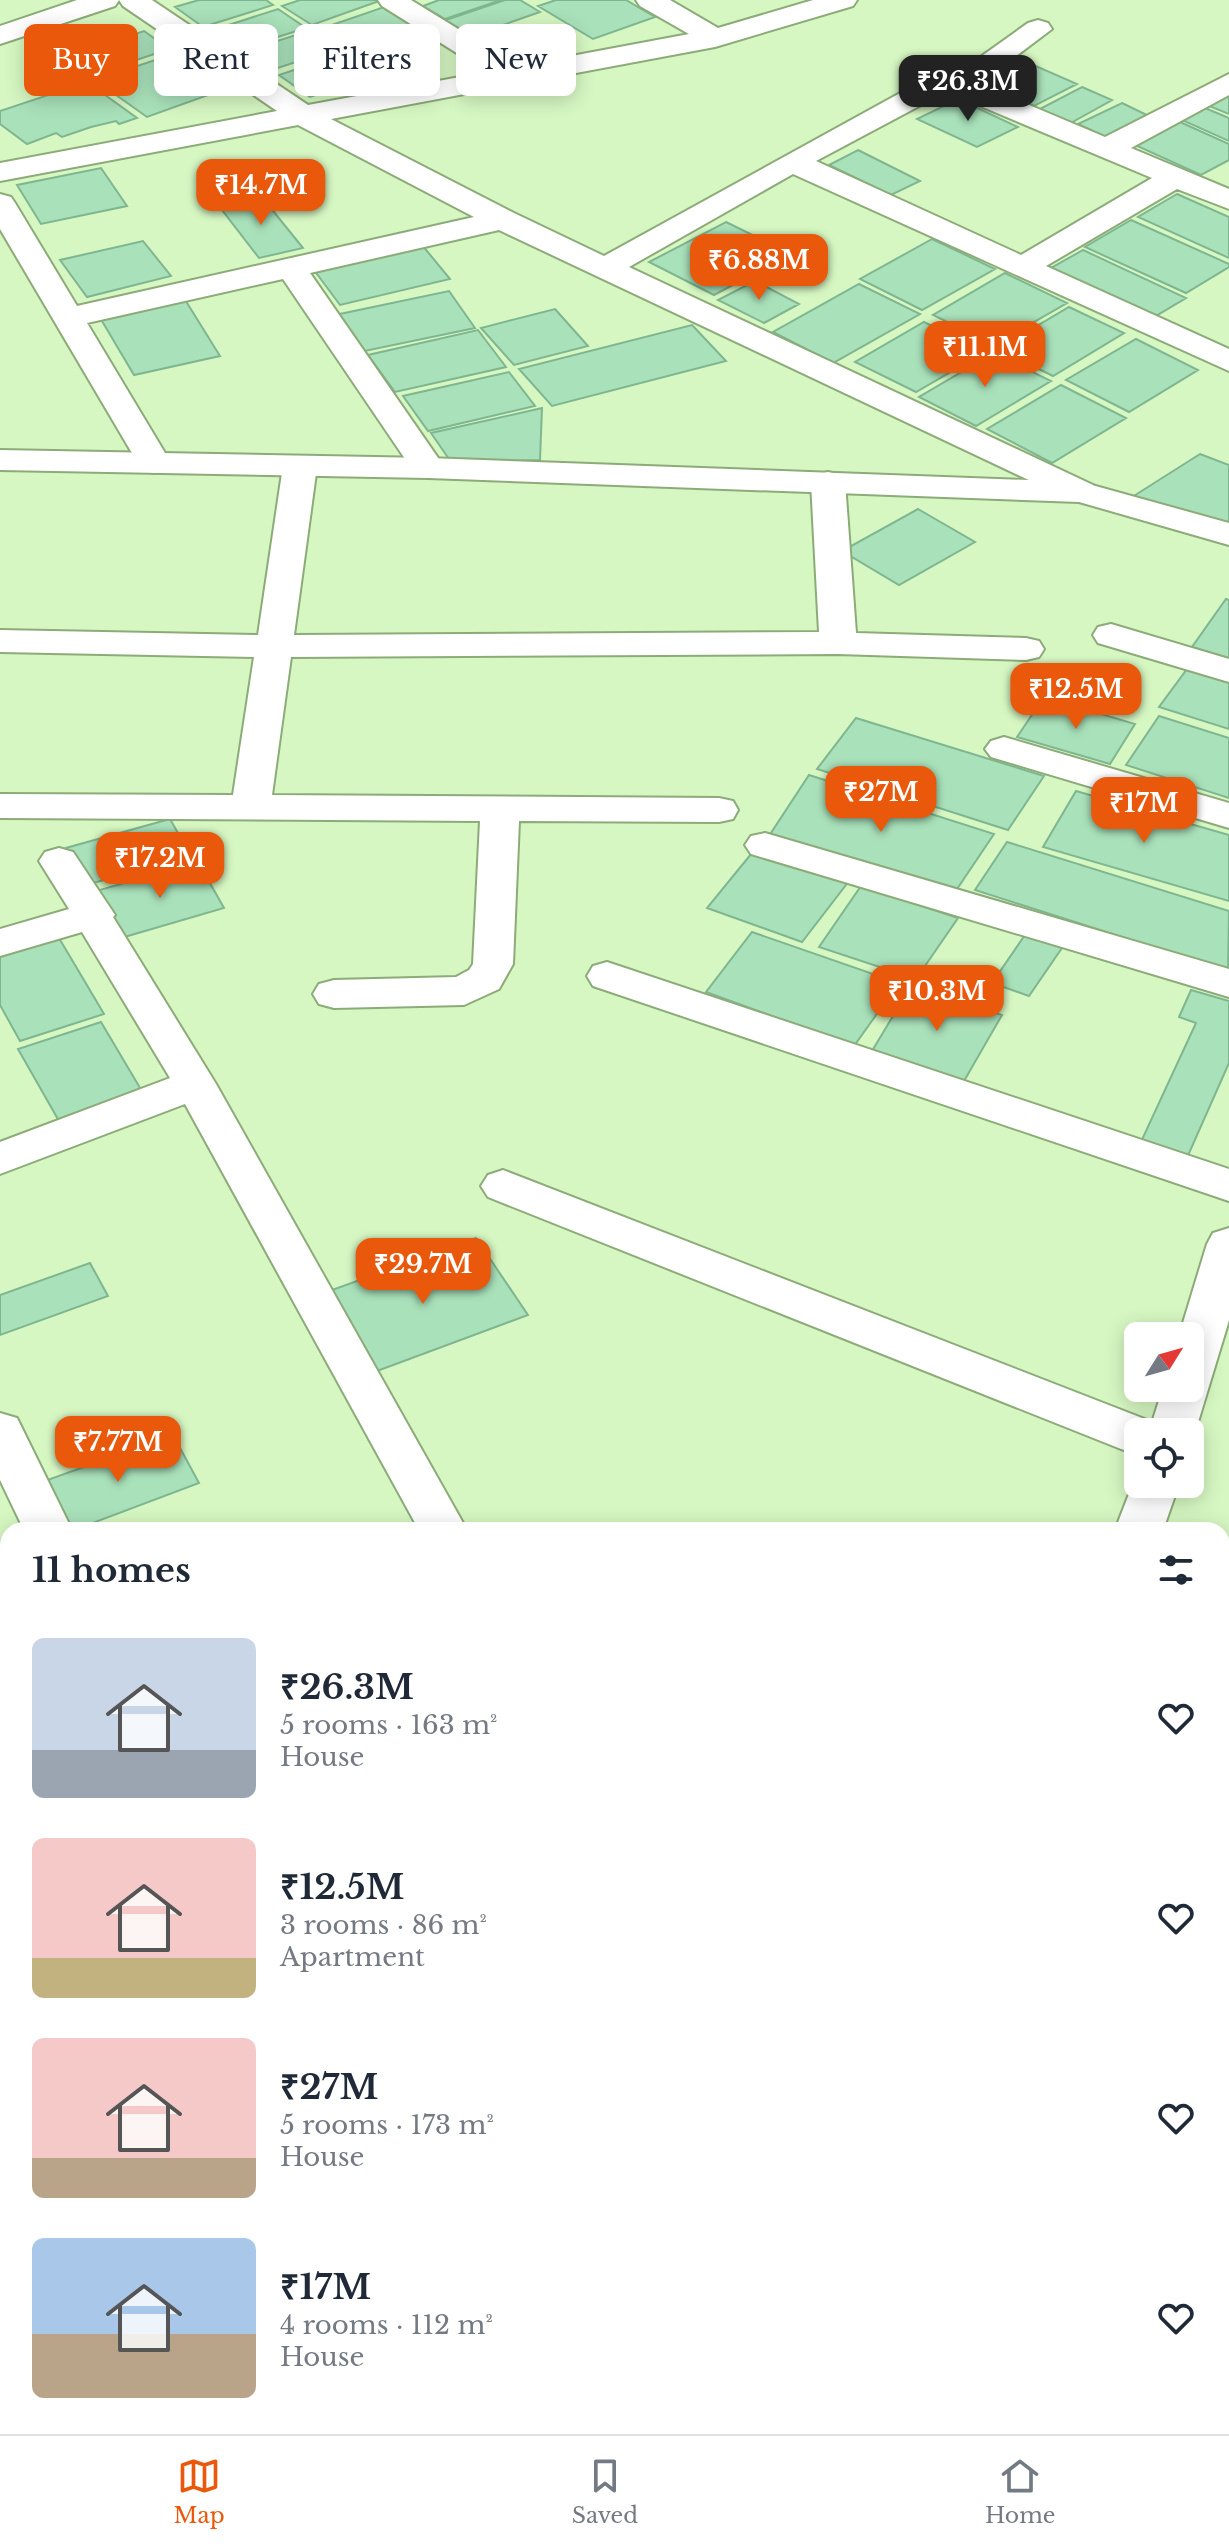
<!DOCTYPE html>
<meta charset="utf-8">
<style>
body{margin:0;font-family:"Libre Baskerville",serif;background:#f2f2f3;color:#1f2937;height:100vh;display:flex;flex-direction:column;font-size:30px;white-space:nowrap}
*{box-sizing:border-box;margin:0}
p{font-size:26px;color:#747a83}
.icon{flex:none;width:44px;height:44px;fill:none;stroke:currentColor;stroke-width:2;stroke-linecap:round;stroke-linejoin:round}
.map{position:relative;flex:1;overflow:hidden}
.panel{position:absolute;left:0px;top:1522px;width:1230px;height:912px;display:flex;flex-direction:column;background:#fff;border-radius:24px 24px 0 0;box-shadow:0 4px 20px #0003}
.panel>*{flex:none}
.top-card{position:absolute;left:24px;top:24px;width:800px;height:72px;display:flex;gap:16px}
.needle{width:52px;rotate:53deg}
.fabs{position:absolute;left:1124px;top:1322px;display:grid;gap:16px}
.fabs a{display:grid;place-items:center;width:80px;height:80px;border-radius:12px;background:#fff;box-shadow:0 4px 20px #0003;font-size:40px}
.price{position:absolute;translate:-50% -68px;padding:0 18px;border-radius:16px;background:#ea580c;color:#fff;font-size:26px;line-height:52px;filter:drop-shadow(0 2px 4px #0008)}
.price::after{content:'';position:absolute;left:50%;top:48px;width:24px;height:18px;margin-left:-12px;background:inherit;clip-path:polygon(0 0,100% 0,50% 100%)}
.price.active{background:#222;color:#fff}
ul{padding:0;list-style:none}
li{display:flex;align-items:center;gap:24px;height:200px;padding:0 32px}
li span{display:grid;place-items:center;flex:none;width:224px;height:160px;border-radius:12px;color:#555}
li>.icon{margin-inline-start:auto}
span .icon{width:96px;height:96px;fill:#fffc;stroke-width:1}
li b{font-size:34px}
h2{display:flex;justify-content:space-between;align-items:center;height:96px;padding:0 32px;font-size:34px}
.tag{padding:0 28px;border-radius:12px;background:#fff;box-shadow:0 4px 20px #0003;font-size:28px;line-height:72px}
.tag.active{background:#ea580c;color:#fff}
.tabs{display:flex;justify-content:space-around;align-items:center;height:112px;border-top:2px solid #e0e1e3;background:#fff;font-size:22px;color:#747a83}
.tabs a{display:grid;justify-items:center;gap:4px}
.tabs .active{color:#ea580c}
.map>svg:first-child{display:block}
.building{fill:#a9e1ba;stroke:#7fb690;stroke-width:2}
.lines{fill:none;stroke-linecap:round;stroke-linejoin:round}
.street-casing{stroke:#8cab79;stroke-width:4}
.secondary-casing{stroke:#8cab79;stroke-width:4}
.street{fill:#fff;fill-rule:evenodd}
.secondary{fill:#fff;fill-rule:evenodd}
</style>
<div class="map">
<svg width="1229" height="2434" viewBox="0 0 1229 2434">
<rect width="100%" height="100%" fill="#d6f7c2"/>
<!-- building -->
<path class="building" d="M199 0H266L273 5 203 27 175 7Z
M300 0H377L379 1 312 25 282 6Z
M439 0H501L445 19 423 6Z
M505 0H520L540 12 471 36 446 20Z
M556 0H626L655 17 593 39 538 6Z
M390 5 418 23 349 47 320 29Z
M278 9 306 28 237 50 210 31Z
M144 31 169 49 81 79 55 61Z
M308 31 335 49 266 72 240 53Z
M347 52 379 74 310 97 279 75Z
M1013 56 1077 84 1034 106 970 78Z
M158 59 211 94 147 117 95 80Z
M87 82 137 118 119 124 116 121 91 127 62 137 56 133 27 144 0 124V111Z
M1082 87 1112 100 1069 124 1038 110Z
M1229 92V114L1207 105Z
M958 99 1018 127 977 147 917 119Z
M1122 103 1151 117 1108 138 1078 124Z
M1205 108 1229 118V141L1182 120Z
M1180 122 1229 144V160L1201 175 1135 145Z
M858 150 920 181 891 195 829 165Z
M101 168 127 206 41 224 17 185Z
M1177 194 1229 217V258L1138 217Z
M261 196 303 248 259 258 219 206Z
M1131 220 1229 264V267L1186 293 1085 247Z
M726 222 791 254 714 295 649 262Z
M932 239 995 269 922 310 860 279Z
M143 241 171 276 87 297 60 260Z
M422 245 450 279 340 305 314 270Z
M1083 250 1186 298 1154 317 1051 268Z
M1005 273 1067 303 994 345 933 315Z
M755 281 799 304 764 323 718 300Z
M859 284 920 314 833 363 773 332Z
M449 291 475 328 360 352 335 315Z
M184 298 220 356 134 375 99 316Z
M1069 307 1124 333 1053 376 998 349Z
M555 309 588 346 514 365 481 328Z
M924 322 985 352 916 392 855 362Z
M692 325 726 361 552 406 519 369Z
M478 330 506 367 395 392 368 355Z
M1136 339 1198 370 1129 412 1066 380Z
M994 353 1051 381 976 426 919 397Z
M509 372 535 406 428 431 403 396Z
M1061 385 1126 418 1052 463 987 429Z
M542 408 540 460 451 462 431 433Z
M1200 454 1229 465V524L1129 499Z
M918 509 975 542 899 585 842 551Z
M1226 599 1229 600V658L1192 647Z
M1190 665 1229 677V729L1159 707Z
M1044 697 1135 724 1110 764 1017 737Z
M1159 716 1229 738V798L1126 765Z
M856 718 1044 776 1008 830 817 769Z
M809 775 994 834 955 892 769 836Z
M1076 791 1229 835V901L1043 847Z
M170 819 191 856 86 885 66 848Z
M1007 842 1229 911 1228 971 975 890Z
M756 848 849 881 802 942 707 908Z
M198 862 224 908 121 938 96 891Z
M861 886 958 918 916 979 819 947Z
M752 932 899 983 854 1046 706 992Z
M1027 932 1064 945 1029 996 992 983Z
M59 938 104 1014 20 1041 0 1005V956Z
M911 986 1002 1015 964 1081 872 1051Z
M1191 990 1229 1001V1063L1186 1160 1139 1146 1196 1023 1179 1017Z
M101 1022 143 1093 59 1121 18 1049Z
M476 1238 528 1315 369 1374 321 1294Z
M90 1263 108 1296 0 1335V1295Z
M173 1435 199 1483 74 1530H62L39 1483Z
M8 2168V2282L0 2286V2173Z
M563 2426H646L642 2434H558Z"/>
<g class="lines">
<!-- street casing -->
<g class="street-casing">
<path id="street" d="M77 0H119L115 6 0 44V26Z
M119 0H152L308 105 487 72 382 6 378 0H411L518 66 689 34 640 6 636 0H670L718 28 813 0H857L853 6 715 47 331 119 514 213 604 256 922 81 951 78 1028 23 1038 20 1048 23 1052 29 979 84 1105 137 1229 74V95L1131 148 1229 189V209L1177 189 1046 266 1229 349V371L793 174 629 267 1093 485 1098 492 1093 499 1081 502 1069 499 499 230 310 273 445 468 440 475 428 478 416 475 283 279 87 323 171 463 166 470 154 473 142 470 0 229V194L11 197 15 203 77 306 474 217 298 125 0 181V163L277 111 123 6ZM954 95 1152 178 1021 255 816 161 938 96Z
M300 456 312 459 317 466 294 635 819 632 811 482 816 475 828 472 840 475 845 482 856 633 1026 638 1039 641 1044 649 1039 657 1026 660 838 654 291 657 272 795 719 798 733 801 738 810 733 819 719 822 519 821 513 964 499 989 464 1005 334 1008 319 1004 313 994 319 984 334 980 456 977 469 970 473 964 480 821 0 818V794L233 795 254 657 0 652V630L258 635 283 466 288 459Z
M1111 624 1229 659V682L1098 643 1093 635 1098 627Z
M1004 737 1229 803V828L991 757 985 749 991 741Z
M765 833 1229 969V997L751 854 745 845 751 836Z
M59 848 73 852 115 915 113 917 216 1084 467 1530H419L185 1104 0 1174V1142L170 1078 82 932 0 956V929L69 909 39 861 45 852Z
M607 962 1229 1169V1201L593 986 587 976 593 966Z
M503 1170 1155 1423 1159 1432H1138V1454L1121 1449 488 1197 481 1186 488 1175Z
M0 1413 17 1418 72 1530H24L0 1480Z
M8 1637V1678L0 1680V1639Z
M1222 1832 1229 1834V1879L1222 1877Z
M8 1899V1946L0 1949V1902Z"/>
</g>
<!-- secondary casing -->
<g class="secondary-casing">
<path id="secondary" d="M0 450 428 458 1081 482 1229 523V545L1079 502 428 478 0 470Z
M1229 1228V1320L1195 1432 1190 1442V1432H1149L1163 1388H1190V1336H1179L1207 1244 1213 1233Z
M1138 1471V1484H1179L1163 1530H1115Z
M730 2426H791L788 2434H727Z"/>
</g>
<!-- street -->
<use href="#street" class="street"/>
<!-- secondary -->
<use href="#secondary" class="secondary"/>
</g>
</svg>
<div class="fabs">
<a><svg class="needle" viewBox="-14 -14 28 28"><path d="M0-13l5 13h-10z" fill="#e53935"/><path d="M0 13l5-13h-10z" fill="#747a83"/></svg></a>
<a><svg class="icon" aria-label="locate" viewBox="0 0 24 24"><circle cx="12" cy="12" r="6"/><path d="M12 2v4M12 18v4M2 12h4M18 12h4"/></svg></a>
</div>
<b class="price active" style="left:968px;top:123px">₹26.3M</b>
<b class="price" style="left:261px;top:227px">₹14.7M</b>
<b class="price" style="left:759px;top:302px">₹6.88M</b>
<b class="price" style="left:985px;top:389px">₹11.1M</b>
<b class="price" style="left:1076px;top:731px">₹12.5M</b>
<b class="price" style="left:881px;top:834px">₹27M</b>
<b class="price" style="left:1144px;top:845px">₹17M</b>
<b class="price" style="left:160px;top:900px">₹17.2M</b>
<b class="price" style="left:937px;top:1033px">₹10.3M</b>
<b class="price" style="left:423px;top:1306px">₹29.7M</b>
<b class="price" style="left:118px;top:1484px">₹7.77M</b>
<div class="top-card">
<a class="tag active">Buy</a>
<a class="tag">Rent</a>
<a class="tag">Filters</a>
<a class="tag">New</a>
</div>
<section class="panel">
<h2>11 homes<svg class="icon" aria-label="filters" viewBox="0 0 24 24"><path d="M4 7h16M4 17h16"/><circle cx="9" cy="7" r="2"/><circle cx="15" cy="17" r="2"/></svg></h2>
<ul>
<li><span style="background:linear-gradient(#c9d6e8 70%,#9aa5b1 0)"><svg class="icon" aria-label="home" viewBox="0 0 24 24"><path d="M3 11l9-7 9 7M6 9v11h12V9"/></svg></span><div><b>₹26.3M</b><p>5 rooms · 163 m²</p><p>House</p></div><svg class="icon" aria-label="heart" viewBox="0 0 24 24"><path d="M12 20l-8-8c-3-5 5-10 8-4 3-6 11-1 8 4z"/></svg></li>
<li><span style="background:linear-gradient(#f6c9c9 75%,#c2b280 0)"><svg class="icon" aria-label="home" viewBox="0 0 24 24"><path d="M3 11l9-7 9 7M6 9v11h12V9"/></svg></span><div><b>₹12.5M</b><p>3 rooms · 86 m²</p><p>Apartment</p></div><svg class="icon" aria-label="heart" viewBox="0 0 24 24"><path d="M12 20l-8-8c-3-5 5-10 8-4 3-6 11-1 8 4z"/></svg></li>
<li><span style="background:linear-gradient(#f6c9c9 75%,#b9a48a 0)"><svg class="icon" aria-label="home" viewBox="0 0 24 24"><path d="M3 11l9-7 9 7M6 9v11h12V9"/></svg></span><div><b>₹27M</b><p>5 rooms · 173 m²</p><p>House</p></div><svg class="icon" aria-label="heart" viewBox="0 0 24 24"><path d="M12 20l-8-8c-3-5 5-10 8-4 3-6 11-1 8 4z"/></svg></li>
<li><span style="background:linear-gradient(#a9c7e8 60%,#b9a48a 0)"><svg class="icon" aria-label="home" viewBox="0 0 24 24"><path d="M3 11l9-7 9 7M6 9v11h12V9"/></svg></span><div><b>₹17M</b><p>4 rooms · 112 m²</p><p>House</p></div><svg class="icon" aria-label="heart" viewBox="0 0 24 24"><path d="M12 20l-8-8c-3-5 5-10 8-4 3-6 11-1 8 4z"/></svg></li>
</ul>
</section>
</div>
<nav class="tabs">
<a class="active"><svg class="icon" aria-label="map" viewBox="0 0 24 24"><path d="M3 6l6-2 6 2 6-2v14l-6 2-6-2-6 2zM9 4v14M15 6v14"/></svg>Map</a>
<a><svg class="icon" aria-label="saved" viewBox="0 0 24 24"><path d="M7 4h10v16l-5-4-5 4z"/></svg>Saved</a>
<a><svg class="icon" aria-label="home" viewBox="0 0 24 24"><path d="M3 11l9-7 9 7M6 9v11h12V9"/></svg>Home</a>
</nav>
